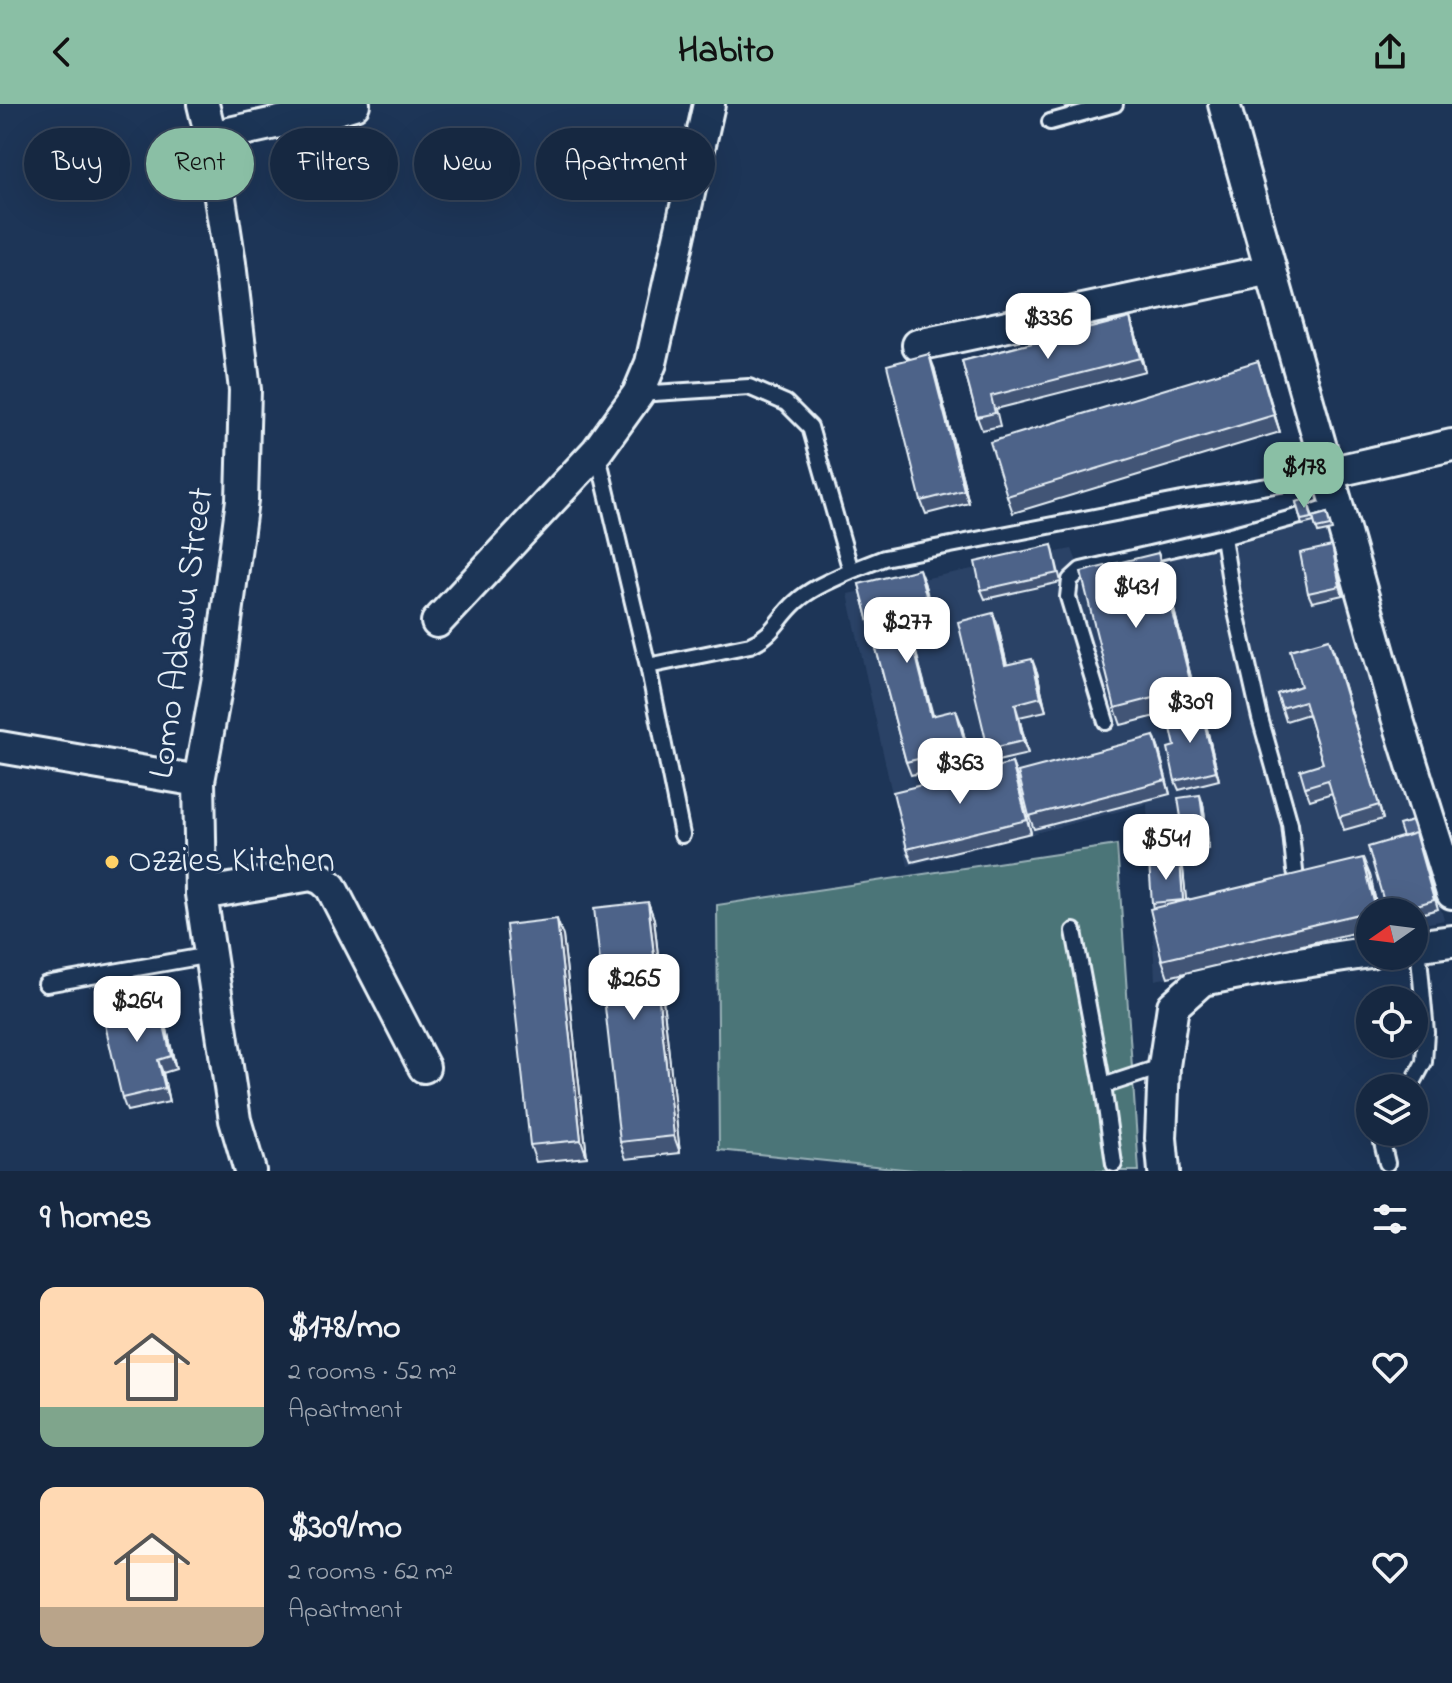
<!DOCTYPE html>
<meta charset="utf-8">
<style>
body{margin:0;font-family:"Indie Flower",sans-serif;background:#1f3048;color:#f1f3f6;height:100vh;display:flex;flex-direction:column;font-size:30px;white-space:nowrap}
*{box-sizing:border-box;margin:0}
p{font-size:26px;color:#9ea6b1}
.icon{flex:none;width:44px;height:44px;fill:none;stroke:currentColor;stroke-width:2;stroke-linecap:round;stroke-linejoin:round}
.map{position:relative;height:1067px;overflow:hidden}
.panel{display:flex;flex-direction:column;background:#162841;flex:1}
.panel>*{flex:none}
.guide{position:absolute;left:24px;top:24px;width:800px;height:72px;display:flex;gap:16px}
.needle{width:52px;rotate:256deg}
.buttons{position:absolute;left:1356px;top:794px;display:grid;gap:16px}
.buttons a{display:grid;place-items:center;width:72px;height:72px;border-radius:50%;background:#162841;box-shadow:0 8px 32px #0002,0 0 0 2px #35445a;font-size:40px}
.price{position:absolute;translate:-50% -68px;padding:0 18px;border-radius:16px;background:#fff;color:#222;font-size:26px;line-height:52px;filter:drop-shadow(0 2px 4px #0008)}
.price::after{content:'';position:absolute;left:50%;top:48px;width:24px;height:18px;margin-left:-12px;background:inherit;clip-path:polygon(0 0,100% 0,50% 100%)}
.price.active{background:#8abfa5;color:#111}
ul{padding:0;list-style:none}
li{display:flex;align-items:center;gap:24px;height:200px;padding:0 40px}
li span{display:grid;place-items:center;flex:none;width:224px;height:160px;border-radius:16px;color:#555}
li>.icon{margin-inline-start:auto}
span .icon{width:96px;height:96px;fill:#fffc;stroke-width:1}
li b{font-size:34px}
h2{display:flex;justify-content:space-between;align-items:center;height:96px;padding:0 40px;font-size:34px}
.pill{padding:0 28px;border-radius:36px;background:#162841;box-shadow:0 8px 32px #0002,0 0 0 2px #35445a;font-size:28px;line-height:72px}
.pill.active{background:#8abfa5;color:#111}
header{display:flex;justify-content:space-between;align-items:center;height:104px;padding:0 40px;background:#8abfa5;color:#111;font-size:36px;font-weight:800}
.map>svg:first-child{display:block}
.built{fill:#2c4366}
.green{fill:#4c7478;stroke:#9ab2b8;stroke-width:2}
.lines{fill:none;stroke-linecap:round;stroke-linejoin:round}
.lane-casing{stroke:#e8f1f8;stroke-width:20}
.street-casing{stroke:#e8f1f8;stroke-width:36}
.lane{stroke:#1d3557;stroke-width:14}
.street{stroke:#1d3557;stroke-width:30}
.wall{fill:#435576;stroke:#e8f1f8;stroke-width:2}
.shaded-wall{fill:#374560;stroke:#e8f1f8;stroke-width:2}
.building{fill:#4e6389;stroke:#e8f1f8;stroke-width:2}
.poi-dot{fill:#ffd166;stroke:#1d3557;stroke-width:3}
.labels{text-anchor:middle;dominant-baseline:central;stroke-width:6;stroke-linejoin:round;paint-order:stroke}
.street-label{font-size:36px;fill:#e8f1f8;stroke:#1d3557}
.poi-label{font-size:36px;fill:#e8f1f8;stroke:#1d3557;text-anchor:start}
</style>
<header><svg class="icon" aria-label="back" viewBox="0 0 24 24"><path d="M15 5l-7 7 7 7"/></svg>Habito<svg class="icon" aria-label="share" viewBox="0 0 24 24"><path d="M12 15V3M7 8l5-5 5 5M5 13v7h14v-7"/></svg></header>
<div class="map">
<svg width="1452" height="1067" viewBox="0 0 1452 1067">
<rect width="100%" height="100%" fill="#1d3557"/>
<filter id="ink" filterUnits="userSpaceOnUse"><feTurbulence type="fractalNoise" baseFrequency=".0125" numOctaves="2"/><feDisplacementMap in="SourceGraphic" scale="16" xChannelSelector="R" yChannelSelector="G"/><feConvolveMatrix kernelMatrix="1 2 1 2 8 2 1 2 1" color-interpolation-filters="sRGB"/></filter>
<g filter="url(#ink)">
<!-- built -->
<path class="built" d="M1324 395 1444 816 1414 822V808H1370V831L1155 876 1147 700 908 762 848 490 1072 445 1077 458Z"/>
<!-- green -->
<path class="green" d="M1117 741 1139 1067H923L719 1046 717 801Z"/>
<g class="lines">
<!-- lane casing -->
<g class="lane-casing">
<path id="lane" d="M1050 18 1115 0
M638 290 749 283 786 299 810 323 851 467 884 454 1182 396 1299 377 1328 369
M597 347 648 562 682 731
M1311 409 1336 400
M1223 433 1232 490 1260 614 1290 720 1295 767
M648 562 750 541C774 531 778 514 796 498 811 484 832 476 851 467
M1106 618 1068 493 1070 476 1081 466 1223 433 1300 412
M1074 827 1103 982 1114 1060
M46 880 210 851
M1103 982 1164 962
M1410 984 1424 958 1426 928 1418 842
M1384 1028 1382 1038 1387 1059"/>
</g>
<!-- street casing -->
<g class="street-casing">
<path id="street" d="M203 0 210 29 230 159 245 286 242 396 220 563 199 677 201 790 235 1016 250 1067
M1224 0 1397 613 1452 789
M211 33 334 6 354 0
M918 241 1271 166
M1328 369 1452 341
M437 518 597 347 638 290 651 259 709 0
M0 643 199 677
M201 790 311 771 322 775 331 783 424 963
M1414 842 1452 837
M1164 1067 1161 1034 1164 962 1173 902 1202 876 1266 864 1370 848"/>
</g>
<!-- lane -->
<use href="#lane" class="lane"/>
<!-- street -->
<use href="#street" class="street"/>
</g>
<!-- wall -->
<path class="wall" d="M1130 214 1135 227 1145 267 996 305 1000 322 982 326 977 313 962 257Z
M1258 257 1280 328 1013 409 1007 392Z
M934 263 969 399 926 410 921 397Z
M1296 398 1309 400 1314 418 1302 421Z
M1327 409 1332 426 1318 429 1313 413Z
M1052 441 1061 478 985 495 981 486Z
M1332 442 1335 451 1343 491 1312 498 1308 489Z
M1158 449 1164 466 1198 601 1121 621 1115 604Z
M924 478 936 523 911 530 933 611 961 619 970 656 911 671 906 658 859 480Z
M993 509 998 522 1007 561 1037 568 1046 607 1019 613 1028 650 993 658 988 645Z
M1334 548 1383 715 1344 726 1332 689 1310 696 1305 683 1323 659 1308 610 1286 617 1277 590 1301 582Z
M1204 612 1219 676 1179 686 1175 677V642Z
M1154 632 1159 646 1170 690 1034 725 1029 712Z
M1012 659 1017 672 1031 729 912 758 907 745Z
M1203 700 1209 745 1188 748 1185 739Z
M1412 717 1438 805 1414 812V808H1387Z
M1176 743 1177 756H1180L1183 765 1186 796 1370 771 1378 808H1370V825L1168 873 1162 856 1152 799V758Z
M648 798 654 815 680 1049 626 1055 620 1038Z
M563 832 587 1053 536 1058 530 1041Z
M157 890 162 903 176 965 163 969 169 998 127 1007 122 994Z"/>
<!-- shaded-wall -->
<path class="shaded-wall" d="M1130 214 1135 227 1145 267 1140 254Z
M929 250 934 263 969 399 964 386Z
M1258 257 1264 274 1280 328 1274 311Z
M1332 442 1335 451 1343 491 1340 482Z
M1158 449 1164 466 1198 601 1192 584Z
M919 465 924 478 936 523 931 510Z
M993 509 998 522 1010 575 1005 561Z
M907 516 911 530 936 625 931 612Z
M1329 535 1334 548 1383 715 1379 701Z
M1032 555 1037 568 1046 607 1041 593Z
M1015 600 1019 613 1028 650 1023 637Z
M1200 603 1204 612 1219 676 1216 667Z
M956 606 961 619 970 656 966 643Z
M1154 632 1159 646 1170 690 1166 676Z
M1012 659 1017 672 1031 729 1027 716Z
M1200 691 1203 700 1209 745 1206 736Z
M1363 754 1370 771 1378 808H1377Z
M1180 756 1183 765 1187 805 1183 796Z
M648 798 654 815 680 1049 674 1032Z
M557 815 563 832 587 1053 581 1036Z
M157 890 162 903 176 965 171 952Z
M158 956 163 969 169 998 165 984Z"/>
<!-- building -->
<path class="building" d="M1130 214 1140 254 991 292 995 309 977 313 962 257Z
M929 250 964 386 921 397 887 261Z
M1258 257 1274 311 1007 392 990 338Z
M1307 395 1312 414 1301 416 1296 398Z
M1327 409 1330 422 1316 425 1313 413Z
M1052 441 1058 469 981 486 975 458Z
M1332 442 1340 482 1308 489 1300 449Z
M1158 449 1192 584 1115 604 1081 468Z
M919 465 931 510 907 516 931 612 956 606 966 643 906 658 859 480Z
M993 509 1005 561 1032 555 1041 593 1015 600 1023 637 988 645 958 518Z
M1329 535 1379 701 1339 713 1328 676 1305 683 1300 666 1323 659 1304 597 1282 604 1277 590 1301 582 1290 546Z
M1200 603 1216 667 1175 677 1168 644 1175 642 1168 611Z
M1154 632 1166 676 1029 712 1018 668Z
M1012 659 1027 716 907 745 893 688Z
M1200 691 1206 736 1185 739 1178 694Z
M1412 717 1417 732 1415 729 1403 733 1399 721Z
M1415 729 1434 796 1393 808H1387L1368 743Z
M1174 738 1176 756 1152 758 1150 741Z
M1363 754 1376 806 1162 856 1150 805Z
M1180 756 1183 796 1152 799 1149 759Z
M648 798 674 1032 620 1038 594 804Z
M557 815 581 1036 530 1041 506 821Z
M157 890 171 952 158 956 165 984 122 994 101 903Z"/>
</g>
<!-- markers -->
<circle class="poi-dot" cx="112" cy="758" r="8"/>
<g class="labels">
<!-- street labels -->
<g class="street-label">
<text transform="translate(183 529) rotate(-82)">Lomo Adawu Street</text>
</g>
<!-- poi labels -->
<g class="poi-label">
<text x="128" y="758">Ozzies Kitchen</text>
</g>
</g>
</svg>
<div class="buttons">
<a><svg class="needle" viewBox="-14 -14 28 28"><path d="M0-13l5 13h-10z" fill="#e53935"/><path d="M0 13l5-13h-10z" fill="#9ea6b1"/></svg></a>
<a><svg class="icon" aria-label="locate" viewBox="0 0 24 24"><circle cx="12" cy="12" r="6"/><path d="M12 2v4M12 18v4M2 12h4M18 12h4"/></svg></a>
<a><svg class="icon" aria-label="layers" viewBox="0 0 24 24"><path d="M12 4l9 5-9 5-9-5zM3 14l9 5 9-5"/></svg></a>
</div>
<b class="price" style="left:1048px;top:257px">$336</b>
<b class="price active" style="left:1304px;top:406px">$178</b>
<b class="price" style="left:1136px;top:526px">$431</b>
<b class="price" style="left:907px;top:561px">$277</b>
<b class="price" style="left:1190px;top:641px">$309</b>
<b class="price" style="left:960px;top:702px">$363</b>
<b class="price" style="left:1166px;top:778px">$541</b>
<b class="price" style="left:634px;top:918px">$265</b>
<b class="price" style="left:137px;top:940px">$264</b>
<div class="guide">
<a class="pill">Buy</a>
<a class="pill active">Rent</a>
<a class="pill">Filters</a>
<a class="pill">New</a>
<a class="pill">Apartment</a>
</div>
</div>
<section class="panel">
<h2>9 homes<svg class="icon" aria-label="filters" viewBox="0 0 24 24"><path d="M4 7h16M4 17h16"/><circle cx="9" cy="7" r="2"/><circle cx="15" cy="17" r="2"/></svg></h2>
<ul>
<li><span style="background:linear-gradient(#ffd9b3 75%,#7fa58c 0)"><svg class="icon" aria-label="home" viewBox="0 0 24 24"><path d="M3 11l9-7 9 7M6 9v11h12V9"/></svg></span><div><b>$178/mo</b><p>2 rooms · 52 m²</p><p>Apartment</p></div><svg class="icon" aria-label="heart" viewBox="0 0 24 24"><path d="M12 20l-8-8c-3-5 5-10 8-4 3-6 11-1 8 4z"/></svg></li>
<li><span style="background:linear-gradient(#ffd9b3 75%,#b9a48a 0)"><svg class="icon" aria-label="home" viewBox="0 0 24 24"><path d="M3 11l9-7 9 7M6 9v11h12V9"/></svg></span><div><b>$309/mo</b><p>2 rooms · 62 m²</p><p>Apartment</p></div><svg class="icon" aria-label="heart" viewBox="0 0 24 24"><path d="M12 20l-8-8c-3-5 5-10 8-4 3-6 11-1 8 4z"/></svg></li>
</ul>
</section>
